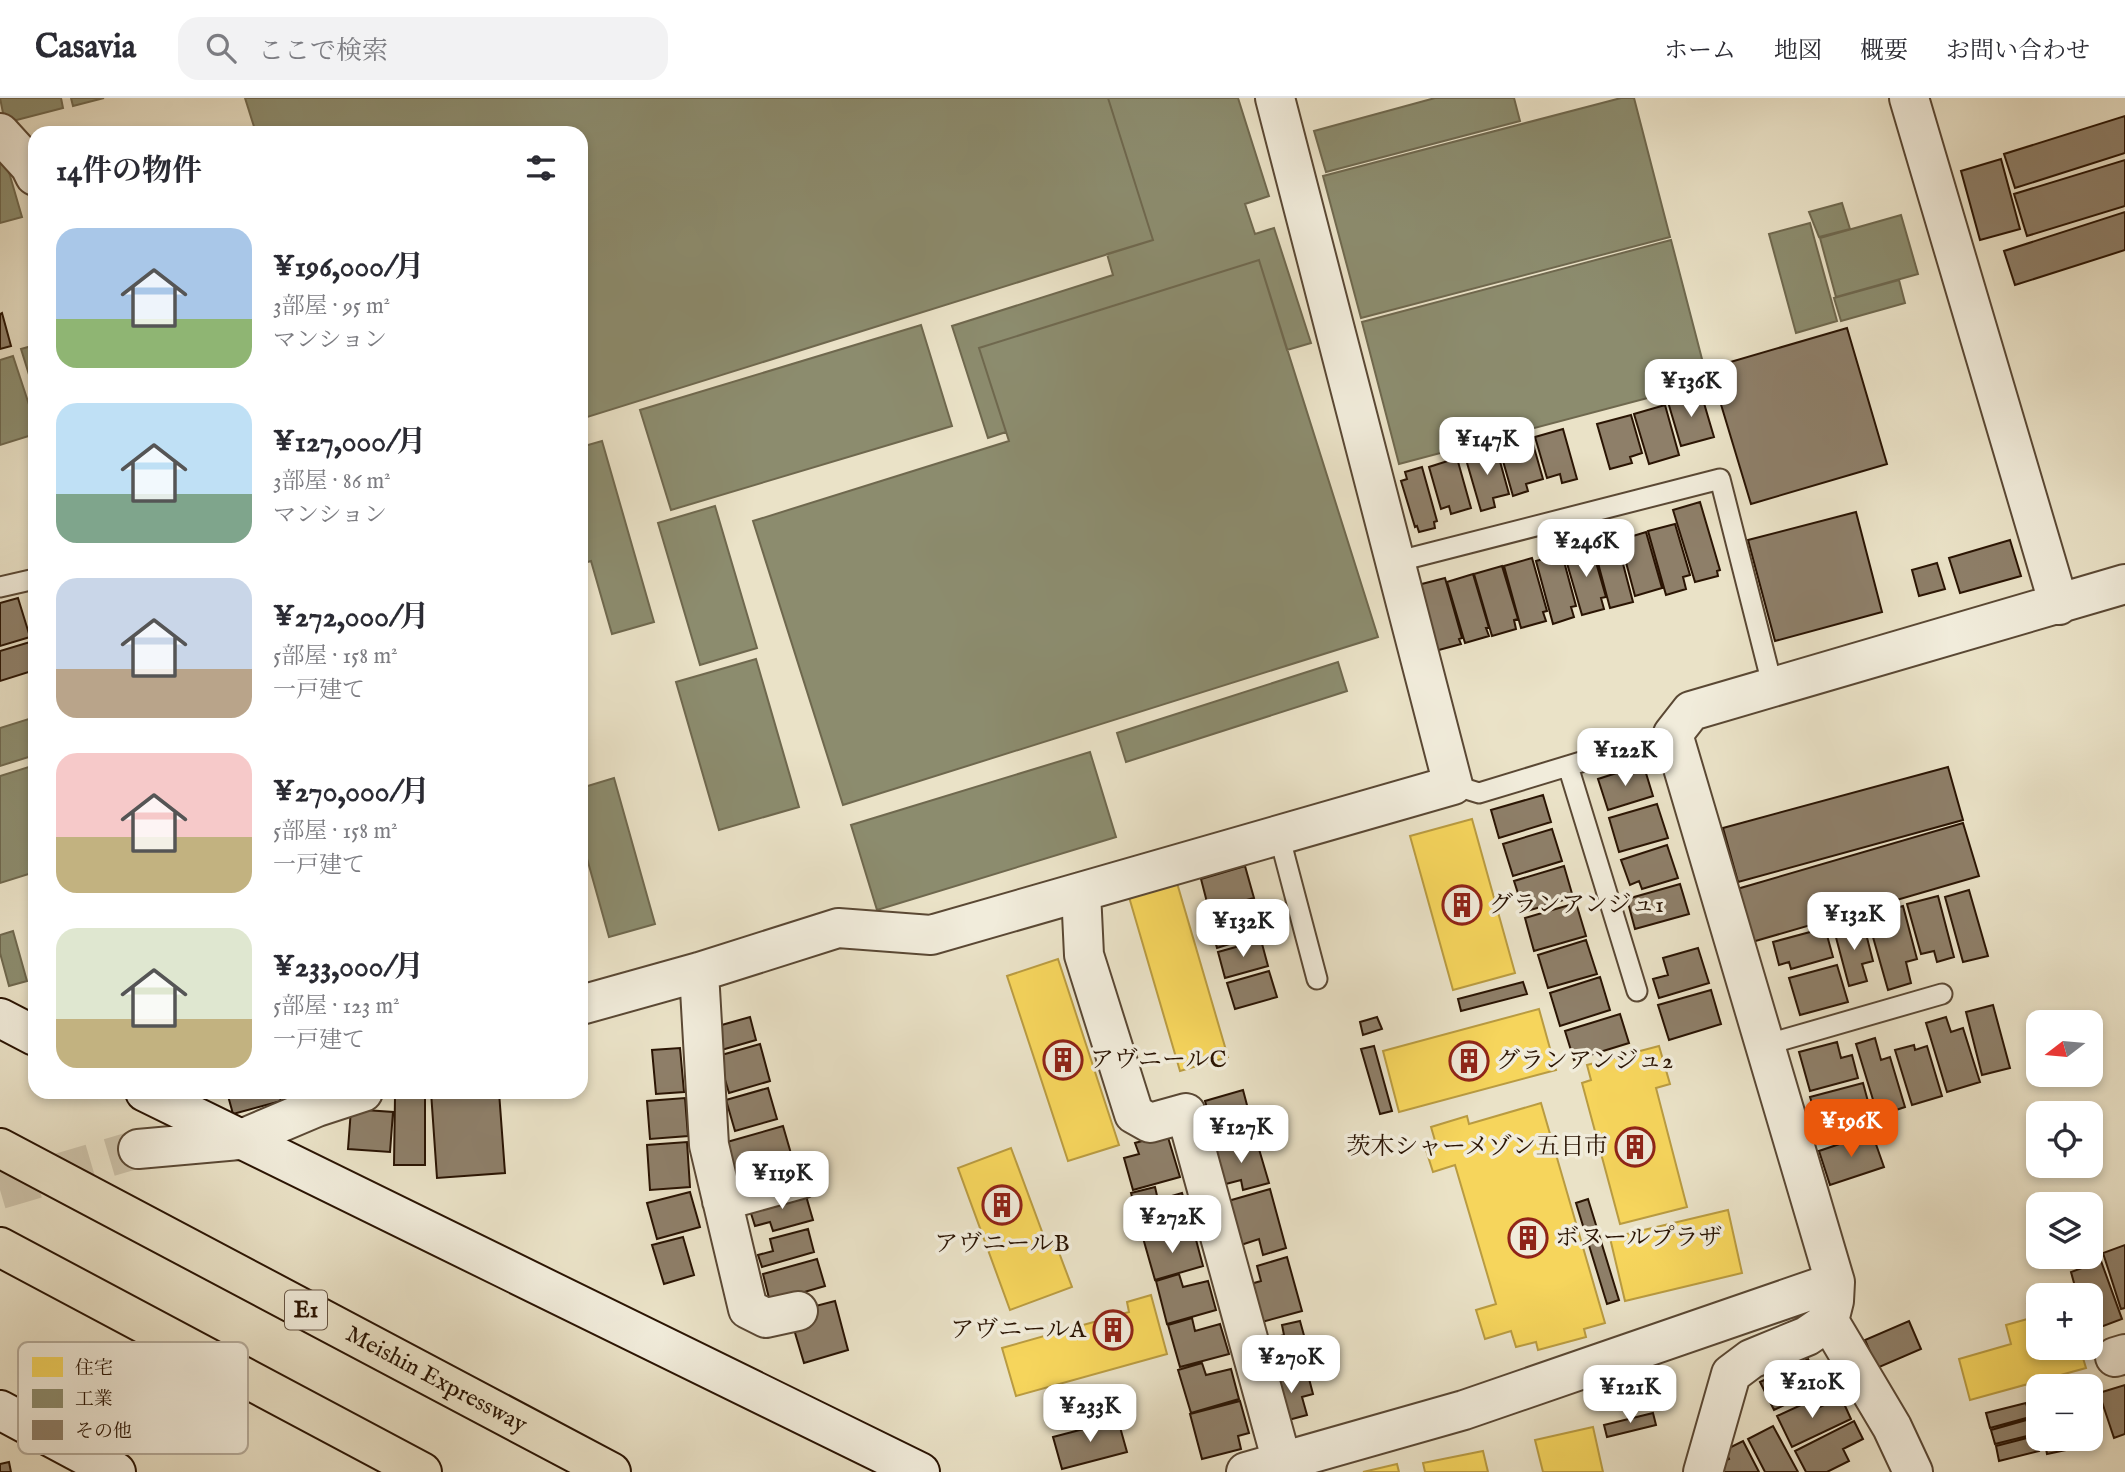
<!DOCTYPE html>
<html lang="ja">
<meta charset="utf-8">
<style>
body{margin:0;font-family:"IM FELL English","Noto Serif JP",serif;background:#f2f2f3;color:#2b2b33;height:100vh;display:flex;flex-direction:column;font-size:26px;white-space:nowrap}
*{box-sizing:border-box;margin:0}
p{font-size:23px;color:#7c7c81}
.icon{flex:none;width:38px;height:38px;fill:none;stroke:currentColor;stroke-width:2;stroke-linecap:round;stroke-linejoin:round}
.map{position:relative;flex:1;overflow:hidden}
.side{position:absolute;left:28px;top:28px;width:560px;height:973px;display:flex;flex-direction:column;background:#fff;border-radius:21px;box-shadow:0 4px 10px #0003}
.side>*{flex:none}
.needle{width:46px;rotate:254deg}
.buttons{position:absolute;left:2026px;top:912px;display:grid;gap:14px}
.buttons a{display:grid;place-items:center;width:77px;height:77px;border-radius:14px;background:#fff;box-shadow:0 4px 10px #0003;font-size:35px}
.price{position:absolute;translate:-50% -60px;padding:0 16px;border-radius:14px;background:#fff;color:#222;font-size:23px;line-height:46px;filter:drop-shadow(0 2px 4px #0008)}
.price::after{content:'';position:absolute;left:50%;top:42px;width:21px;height:16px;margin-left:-10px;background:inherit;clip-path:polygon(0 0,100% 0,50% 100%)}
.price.selected{background:#ea580c;color:#fff}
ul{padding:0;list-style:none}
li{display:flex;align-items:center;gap:21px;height:175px;padding:0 28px}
li span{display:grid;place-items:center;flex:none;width:196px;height:140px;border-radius:21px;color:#555}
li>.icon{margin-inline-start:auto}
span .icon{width:84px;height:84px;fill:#fffc;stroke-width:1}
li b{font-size:30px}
h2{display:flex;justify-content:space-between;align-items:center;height:84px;padding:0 28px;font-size:30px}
header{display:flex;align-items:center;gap:42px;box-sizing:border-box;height:98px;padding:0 35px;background:#fff;border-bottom:2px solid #e1e1e2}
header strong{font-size:33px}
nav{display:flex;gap:38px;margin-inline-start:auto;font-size:24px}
.search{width:490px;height:63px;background:#f2f2f3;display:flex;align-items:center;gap:18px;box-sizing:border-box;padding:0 24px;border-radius:21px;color:#7c7c81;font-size:26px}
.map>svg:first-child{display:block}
.homes{fill:#f6d55c;stroke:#b99b41;stroke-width:2}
.industry{fill:#8c8c6e;stroke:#6f684e;stroke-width:2}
.building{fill:#8e7f69;stroke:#2a1403;stroke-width:2}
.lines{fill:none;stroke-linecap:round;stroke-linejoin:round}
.street-tunnel{stroke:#cdc3aa;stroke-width:38;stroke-dasharray:38 19;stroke-linecap:butt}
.lane-casing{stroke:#5a4834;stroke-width:23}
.street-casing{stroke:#5a4834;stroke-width:42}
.secondary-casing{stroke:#2a1403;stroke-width:42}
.highway-casing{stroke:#2a1403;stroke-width:42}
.lane{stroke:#f1ecdb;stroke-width:19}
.street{stroke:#f1ecdb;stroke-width:38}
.secondary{stroke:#f1ecdb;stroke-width:38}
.highway{stroke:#eae2c7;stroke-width:38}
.labels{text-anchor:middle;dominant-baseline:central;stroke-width:7;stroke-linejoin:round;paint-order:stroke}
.shield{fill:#f1ecdb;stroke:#654;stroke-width:2}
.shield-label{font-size:23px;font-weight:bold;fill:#2a1403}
.poi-label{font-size:24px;fill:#2a1403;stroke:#f1ecdb;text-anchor:start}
.street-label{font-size:24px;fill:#2a1403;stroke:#f1ecdb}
.key{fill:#f1ecdb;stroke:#b5ab9a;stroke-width:2}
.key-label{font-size:19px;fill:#2a1403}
</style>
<header>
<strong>Casavia</strong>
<div class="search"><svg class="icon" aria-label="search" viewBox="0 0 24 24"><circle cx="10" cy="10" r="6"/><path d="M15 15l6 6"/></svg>ここで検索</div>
<nav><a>ホーム</a><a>地図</a><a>概要</a><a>お問い合わせ</a></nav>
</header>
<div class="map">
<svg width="2125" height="1374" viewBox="0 0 2125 1374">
<rect width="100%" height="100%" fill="#eae2c7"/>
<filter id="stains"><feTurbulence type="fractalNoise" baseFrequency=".00286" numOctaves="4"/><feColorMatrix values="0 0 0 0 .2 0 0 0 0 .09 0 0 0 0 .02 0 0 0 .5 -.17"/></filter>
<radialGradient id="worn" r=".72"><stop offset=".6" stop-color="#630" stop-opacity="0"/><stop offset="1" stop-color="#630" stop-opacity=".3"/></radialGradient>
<!-- homes -->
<path class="homes" d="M1472 721 1515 875 1453 892 1410 738Z
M1177 785 1228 959 1180 973 1129 799Z
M1058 861 1119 1047 1068 1063 1007 878Z
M1539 911 1556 972 1399 1014 1383 953Z
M1659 948 1670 986 1656 990 1687 1109 1620 1126 1582 985 1591 982 1587 967Z
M1541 1005 1605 1225 1584 1231 1586 1239 1538 1252 1536 1244 1516 1249 1511 1233 1485 1241 1476 1212 1496 1206 1455 1067 1433 1074 1425 1049 1436 1046 1431 1029 1467 1018 1469 1026Z
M1011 1050 1047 1147 1055 1144 1072 1189 1010 1212 958 1070Z
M1728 1112 1742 1175 1625 1203 1610 1140Z
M1151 1197 1167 1256 1016 1298 1002 1250 1129 1214 1127 1204Z
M2039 1203V1250H2080L2086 1270 1970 1302 1959 1261 2011 1246 2006 1227 2031 1220 2027 1206Z
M1593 1329 1603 1374H1543L1535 1342Z
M1483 1353 1488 1374H1425L1423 1365Z
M1397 1366 1399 1374H1363Z"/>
<!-- industry -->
<path class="industry" d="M0 0H61L63 10 5 25Z
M71 0H104L73 8Z
M245 0H1108L1153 142 581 321V35H256Z
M1108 0H1238L1269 98 1245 106 1255 136 1274 130 1311 245 1287 252 1259 162 979 250 1006 334 988 340 952 228 1113 177 1107 156 1153 142Z
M1435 0H1514L1520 23 1326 74 1314 33Z
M1621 0H1634L1670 139 1361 220 1323 78Z
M6 64 22 119 0 125V66Z
M1842 105 1850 131 1819 139 1809 114Z
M1901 117 1918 176 1836 199 1820 140Z
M1810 125 1837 223 1796 235 1769 136Z
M1671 142 1708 284 1399 366 1362 224Z
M1259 162 1378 539 843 707 753 423 1009 343 979 250Z
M1899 182 1905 205 1841 223 1834 200Z
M921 227 952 328 671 412 640 312Z
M35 247V296L21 251Z
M13 258 35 325V336L0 347V262Z
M602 343 654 524 612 536 591 463 581 466V349Z
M715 408 757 550 700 567 658 425Z
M756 561 799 709 719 732 676 584Z
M1338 564 1347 593 1126 664 1117 635Z
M35 619V657L0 668V630Z
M1090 654 1116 739 877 812 851 727Z
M35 667V774L0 785V678Z
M614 680 655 826 609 839 581 739V690Z
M13 833 27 883 9 888 0 855V837Z"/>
<!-- building -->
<path class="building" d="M2125 18V55L2015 90 2004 56Z
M2001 61 2020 131 1980 142 1961 73Z
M2125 62V108L2027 138 2014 96Z
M2125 114V152L2015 187 2004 153Z
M2 215 11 248 0 251V216Z
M1847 230 1887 366 1751 406 1710 270Z
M1701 295 1714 339 1681 348 1668 304Z
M1665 307 1679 357 1649 366 1634 316Z
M1631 317 1642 355 1630 359 1632 365 1610 371 1597 326Z
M1563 331 1577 381 1562 385 1560 376 1547 380 1535 339Z
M1531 339 1543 381 1526 386 1528 393 1513 398 1499 349Z
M1496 349 1509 396 1493 400 1495 409 1481 413 1465 358Z
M1457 360 1471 410 1451 416 1449 408 1441 411 1429 369Z
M1422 369 1437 423 1434 424 1435 430 1419 434 1417 428 1415 429 1401 383 1407 381 1405 374Z
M1700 404 1720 472 1717 473 1718 478 1695 484 1673 412Z
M1856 414 1882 514 1775 543 1748 442Z
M1675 426 1690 477 1683 479 1686 491 1666 497 1648 433Z
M1646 434 1662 490 1635 498 1620 442Z
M2010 442 2021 478 1960 495 1949 460Z
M1617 443 1633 504 1610 510 1594 450Z
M1591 447 1606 499 1601 500 1604 511 1582 517 1564 455Z
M1562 456 1576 508 1571 509 1574 519 1553 526 1536 463Z
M1532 460 1547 513 1543 514 1546 523 1521 530 1504 468Z
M1937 465 1945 491 1919 498 1912 472Z
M1502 468 1518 521 1514 522 1516 531 1492 538 1474 476Z
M1473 476 1489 530H1486L1489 538 1465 545 1447 484Z
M1445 480 1462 540 1459 541 1461 546 1435 553 1414 488Z
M18 500 30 539 0 548V505Z
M30 544 35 559V572L0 583V553Z
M1948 669 1963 722 1738 784 1723 730Z
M1629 671 1631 676 1645 672 1653 698 1608 712 1598 681Z
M1543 697 1551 724 1499 740 1491 712Z
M1657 706 1668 740 1619 754 1609 720Z
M1963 725 1979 778 1752 844 1737 791Z
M1552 731 1562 763 1513 778 1503 746Z
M1667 747 1678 780 1642 791 1639 783 1630 787 1621 762Z
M1245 768 1254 800 1209 812 1201 781Z
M1564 768 1573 799 1524 814 1514 783Z
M1680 786 1689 816 1635 831 1627 801Z
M1969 792 1988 858 1963 864 1945 799Z
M1938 798 1954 859 1937 864 1934 853 1921 856 1907 806Z
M1576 805 1586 838 1534 853 1525 820Z
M1250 807 1258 837 1217 850 1208 819Z
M1903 808 1917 861 1906 864 1911 885 1888 892 1867 818Z
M1863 824 1873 863 1862 866 1867 883 1849 888 1834 832Z
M1825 830 1833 859 1791 871 1789 864 1779 867 1773 844Z
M1261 842 1268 868 1225 880 1218 854Z
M1586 842 1597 876 1548 890 1538 857Z
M1698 850 1709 885 1659 900 1653 881 1668 877 1663 860Z
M1837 867 1848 904 1800 917 1789 880Z
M1269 873 1277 899 1235 911 1227 885Z
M1600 879 1610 912 1560 928 1550 895Z
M1523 884 1527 896 1461 913 1458 901Z
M1711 892 1721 926 1669 942 1658 907Z
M1993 907 2010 970 1982 977 1966 914Z
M1620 916 1629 945 1574 962 1565 933Z
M750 919 756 942 718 953 711 930Z
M1377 919 1382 931 1363 937 1360 924Z
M1946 919 1951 934 1963 930 1980 984 1947 994 1926 925Z
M1875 940 1881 962 1890 959 1905 1009 1878 1018 1856 946Z
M1837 944 1841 960 1852 957 1858 980 1810 993 1799 954Z
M760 946 770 983 729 995 718 958Z
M1914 947 1915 952 1927 948 1942 998 1912 1007 1895 952Z
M1374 948 1392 1013 1380 1016 1361 951Z
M680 950 684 994 656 996 652 952Z
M1863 985 1873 1022 1838 1032 1835 1023 1819 1028 1810 999Z
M768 990 777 1021 735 1033 726 1002Z
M1243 992 1256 1041 1219 1051 1205 1003Z
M227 994H278L281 1003 233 1016Z
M431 994H499L505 1075 437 1080Z
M395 999H425V1067H394Z
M685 1000 688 1038 650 1041 647 1003Z
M351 1011 393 1014 390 1054 348 1051Z
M783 1028 792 1059 729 1077 720 1046Z
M1872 1035 1884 1069 1830 1087 1819 1053Z
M1167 1036 1180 1079 1133 1092 1124 1060 1139 1056 1135 1045Z
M1256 1041 1269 1085 1243 1092 1241 1082 1222 1087 1212 1053Z
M687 1044 690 1089 650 1092 647 1047Z
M1155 1089 1158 1102 1182 1095 1191 1125 1143 1139 1131 1095Z
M804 1091 813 1122 773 1133 770 1124 755 1128 748 1106Z
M1270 1091 1286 1150 1263 1157 1259 1141 1241 1147 1228 1103Z
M690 1094 700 1129 657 1141 647 1105Z
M1588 1101 1619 1202 1607 1206 1576 1105Z
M808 1131 814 1154 762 1169 758 1157 773 1153 770 1141Z
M1167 1133 1171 1145 1195 1138 1203 1168 1155 1182 1143 1140Z
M683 1139 694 1177 664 1186 652 1147Z
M2125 1147V1210L2121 1211 2103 1155Z
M1287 1159 1302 1213 1258 1225 1247 1187 1261 1183 1257 1168Z
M817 1161 825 1188 770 1204 763 1176Z
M2101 1163 2122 1221 2098 1230 2091 1212V1197H2074L2071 1188 2074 1185 2071 1174Z
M1179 1176 1183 1189 1208 1183 1216 1212 1167 1226 1156 1183Z
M835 1203 848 1252 804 1265 793 1228 800 1212Z
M1192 1220 1195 1233 1220 1226 1229 1256 1180 1269 1168 1227Z
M1300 1223 1313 1270 1271 1282 1260 1244 1284 1237 1282 1227Z
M1909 1223 1921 1251 1877 1270 1865 1242Z
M1808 1261 1821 1289 1774 1312 1760 1284Z
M1202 1265 1206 1277 1231 1271 1239 1301 1191 1315 1178 1272Z
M1307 1273 1313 1296 1302 1299 1307 1317 1281 1324 1269 1283Z
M2082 1283 2083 1288H2062Z
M2125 1287V1336L2114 1340 2099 1295Z
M2039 1293V1311L2037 1312 2034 1295Z
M1841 1299 1851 1321 1792 1349 1777 1318 1814 1301 1818 1310Z
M2092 1301 2097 1323 2091 1324V1302Z
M1240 1303 1249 1335 1238 1338 1241 1351 1202 1361 1190 1316Z
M2026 1305 2030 1319 1990 1330 1986 1315Z
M1653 1315 1656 1327 1607 1339 1604 1327Z
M2030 1321 2035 1336 1995 1346 1991 1332Z
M1118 1322 1127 1354 1062 1371 1053 1339Z
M1854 1323 1863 1341 1843 1351 1849 1363 1827 1374H1806L1795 1353Z
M2094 1326 2099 1345 2047 1356 2044 1340H2091V1327Z
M1773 1328 1798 1374H1765L1748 1341Z
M2035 1338 2039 1353 1999 1363 1996 1348Z
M1743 1343 1759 1374H1721L1717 1366 1729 1361 1725 1352Z
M9 1364 11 1374H0V1366Z"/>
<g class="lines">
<!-- street-tunnel -->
<path class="street-tunnel" d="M0 1092 138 1051"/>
<!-- lane casing -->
<g class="lane-casing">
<path id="lane" d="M1395 464 1720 381 1773 590
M0 489 35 481
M1568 668 1637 893
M1453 687 1479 695 1673 636
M1279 737 1317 881
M1765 947 1942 896"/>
</g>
<!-- street casing -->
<g class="street-casing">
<path id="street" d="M1909 0 2059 507
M0 35 30 68 35 78
M1081 794 1084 857 1134 1016 1150 1025 1186 1015 1282 1364
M699 874 709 1047 748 1211 766 1220 798 1213
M581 907 699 874 838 830 931 837 1453 687 1275 0
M138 1051 239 1042 317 1009 363 994
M722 1103 801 1081
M1829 1223 1892 1329 1913 1374
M2115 1259 2125 1256
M1246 1374 1464 1312 1835 1184
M1703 1374 1731 1276 1751 1261 1807 1238 1829 1223 1834 1203 1835 1184 1673 636 1691 613 2125 486"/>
</g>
<!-- secondary casing -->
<g class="secondary-casing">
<path id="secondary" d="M0 920 35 938
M145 994 920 1374
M0 1312 116 1374"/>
</g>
<!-- highway casing -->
<g class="highway-casing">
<g id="highway">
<path id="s1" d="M0 1050 611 1374"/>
<path d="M0 1149 422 1374"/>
</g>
</g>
<!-- lane -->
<use href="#lane" class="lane"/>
<!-- street -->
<use href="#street" class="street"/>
<!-- secondary -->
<use href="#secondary" class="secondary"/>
<!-- highway -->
<use href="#highway" class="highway"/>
</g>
<!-- icons -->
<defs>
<g id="building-ring" transform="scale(2.0125)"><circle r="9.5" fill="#f1ecdb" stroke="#8f2418" stroke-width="1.5"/><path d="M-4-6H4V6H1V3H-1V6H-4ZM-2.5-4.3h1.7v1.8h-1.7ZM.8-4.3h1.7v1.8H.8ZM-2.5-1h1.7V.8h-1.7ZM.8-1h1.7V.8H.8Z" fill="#8f2418"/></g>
</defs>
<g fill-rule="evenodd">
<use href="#building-ring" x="1462" y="807"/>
<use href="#building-ring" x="1063" y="962"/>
<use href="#building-ring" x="1469" y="963"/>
<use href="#building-ring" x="1635" y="1049"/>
<use href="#building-ring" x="1002" y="1107"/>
<use href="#building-ring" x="1528" y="1140"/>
<use href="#building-ring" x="1113" y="1232"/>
</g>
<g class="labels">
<!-- shield labels -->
<rect class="shield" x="285" y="1192.5" width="42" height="39" rx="5"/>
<g class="shield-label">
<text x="306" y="1212">E1</text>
</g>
<!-- poi labels -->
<g class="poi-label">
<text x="1489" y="807">グランアンジュ1</text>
<text x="1090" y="962">アヴニールC</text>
<text x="1496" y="963">グランアンジュ2</text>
<text x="1608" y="1049" text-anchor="end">茨木シャーメゾン五日市</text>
<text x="1555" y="1140">ボヌールプラザ</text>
<text x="1002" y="1146" text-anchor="middle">アヴニールB</text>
<text x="1086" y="1232" text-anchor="end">アヴニールA</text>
</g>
<!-- street labels -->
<g class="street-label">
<text stroke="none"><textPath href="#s1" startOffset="494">Meishin Expressway</textPath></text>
</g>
</g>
<!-- legend -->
<rect x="18" y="1244" width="230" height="112" rx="10" class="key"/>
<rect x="32" y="1259" width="31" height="20" fill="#f6d55c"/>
<rect x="32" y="1291" width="31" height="19" fill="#8c8c6e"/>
<rect x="32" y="1322" width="31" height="20" fill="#8e7f69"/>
<g class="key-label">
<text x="75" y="1276">住宅</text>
<text x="75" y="1307">工業</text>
<text x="75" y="1339">その他</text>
</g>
<rect width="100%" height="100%" filter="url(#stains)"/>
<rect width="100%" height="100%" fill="url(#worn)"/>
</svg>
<div class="buttons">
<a><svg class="needle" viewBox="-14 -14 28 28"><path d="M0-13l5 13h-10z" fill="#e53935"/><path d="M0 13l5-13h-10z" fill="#7c7c81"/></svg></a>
<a><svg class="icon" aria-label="locate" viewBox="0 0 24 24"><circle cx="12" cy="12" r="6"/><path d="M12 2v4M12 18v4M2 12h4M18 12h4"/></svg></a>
<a><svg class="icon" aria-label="layers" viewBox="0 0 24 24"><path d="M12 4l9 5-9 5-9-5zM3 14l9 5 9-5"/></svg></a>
<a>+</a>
<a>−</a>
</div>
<b class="price" style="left:1691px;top:321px">¥136K</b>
<b class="price" style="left:1487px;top:379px">¥147K</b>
<b class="price" style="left:1586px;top:481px">¥246K</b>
<b class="price" style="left:1625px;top:690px">¥122K</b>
<b class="price" style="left:1854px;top:854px">¥132K</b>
<b class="price" style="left:1243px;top:861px">¥132K</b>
<b class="price selected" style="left:1851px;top:1061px">¥196K</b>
<b class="price" style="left:1241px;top:1067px">¥127K</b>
<b class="price" style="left:782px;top:1113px">¥119K</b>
<b class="price" style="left:1172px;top:1157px">¥272K</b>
<b class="price" style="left:1291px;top:1297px">¥270K</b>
<b class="price" style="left:1812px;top:1322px">¥210K</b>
<b class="price" style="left:1630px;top:1327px">¥121K</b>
<b class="price" style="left:1090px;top:1346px">¥233K</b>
<section class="side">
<h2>14件の物件<svg class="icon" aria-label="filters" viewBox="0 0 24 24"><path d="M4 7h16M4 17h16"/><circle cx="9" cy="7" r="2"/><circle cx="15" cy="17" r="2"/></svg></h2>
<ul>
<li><span style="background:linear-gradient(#a9c7e8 65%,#8fb573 0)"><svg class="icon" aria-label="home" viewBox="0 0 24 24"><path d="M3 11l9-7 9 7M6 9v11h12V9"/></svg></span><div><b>¥196,000/月</b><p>3部屋 · 95 m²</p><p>マンション</p></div></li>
<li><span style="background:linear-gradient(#bfe0f5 65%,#7fa58c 0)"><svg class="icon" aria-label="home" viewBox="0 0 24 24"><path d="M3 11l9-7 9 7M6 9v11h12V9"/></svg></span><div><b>¥127,000/月</b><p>3部屋 · 86 m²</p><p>マンション</p></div></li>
<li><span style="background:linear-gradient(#c9d6e8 65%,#b9a48a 0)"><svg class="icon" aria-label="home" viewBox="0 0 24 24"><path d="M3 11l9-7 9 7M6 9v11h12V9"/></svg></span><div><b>¥272,000/月</b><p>5部屋 · 158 m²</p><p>一戸建て</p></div></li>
<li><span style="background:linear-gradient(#f6c9c9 60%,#c2b280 0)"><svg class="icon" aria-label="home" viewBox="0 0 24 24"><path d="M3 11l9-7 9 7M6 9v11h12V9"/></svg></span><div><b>¥270,000/月</b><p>5部屋 · 158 m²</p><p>一戸建て</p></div></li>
<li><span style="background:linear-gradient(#dfe7d0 65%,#c2b280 0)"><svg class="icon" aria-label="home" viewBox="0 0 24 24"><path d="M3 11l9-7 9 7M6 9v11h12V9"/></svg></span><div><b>¥233,000/月</b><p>5部屋 · 123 m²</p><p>一戸建て</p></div></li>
</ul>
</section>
</div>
